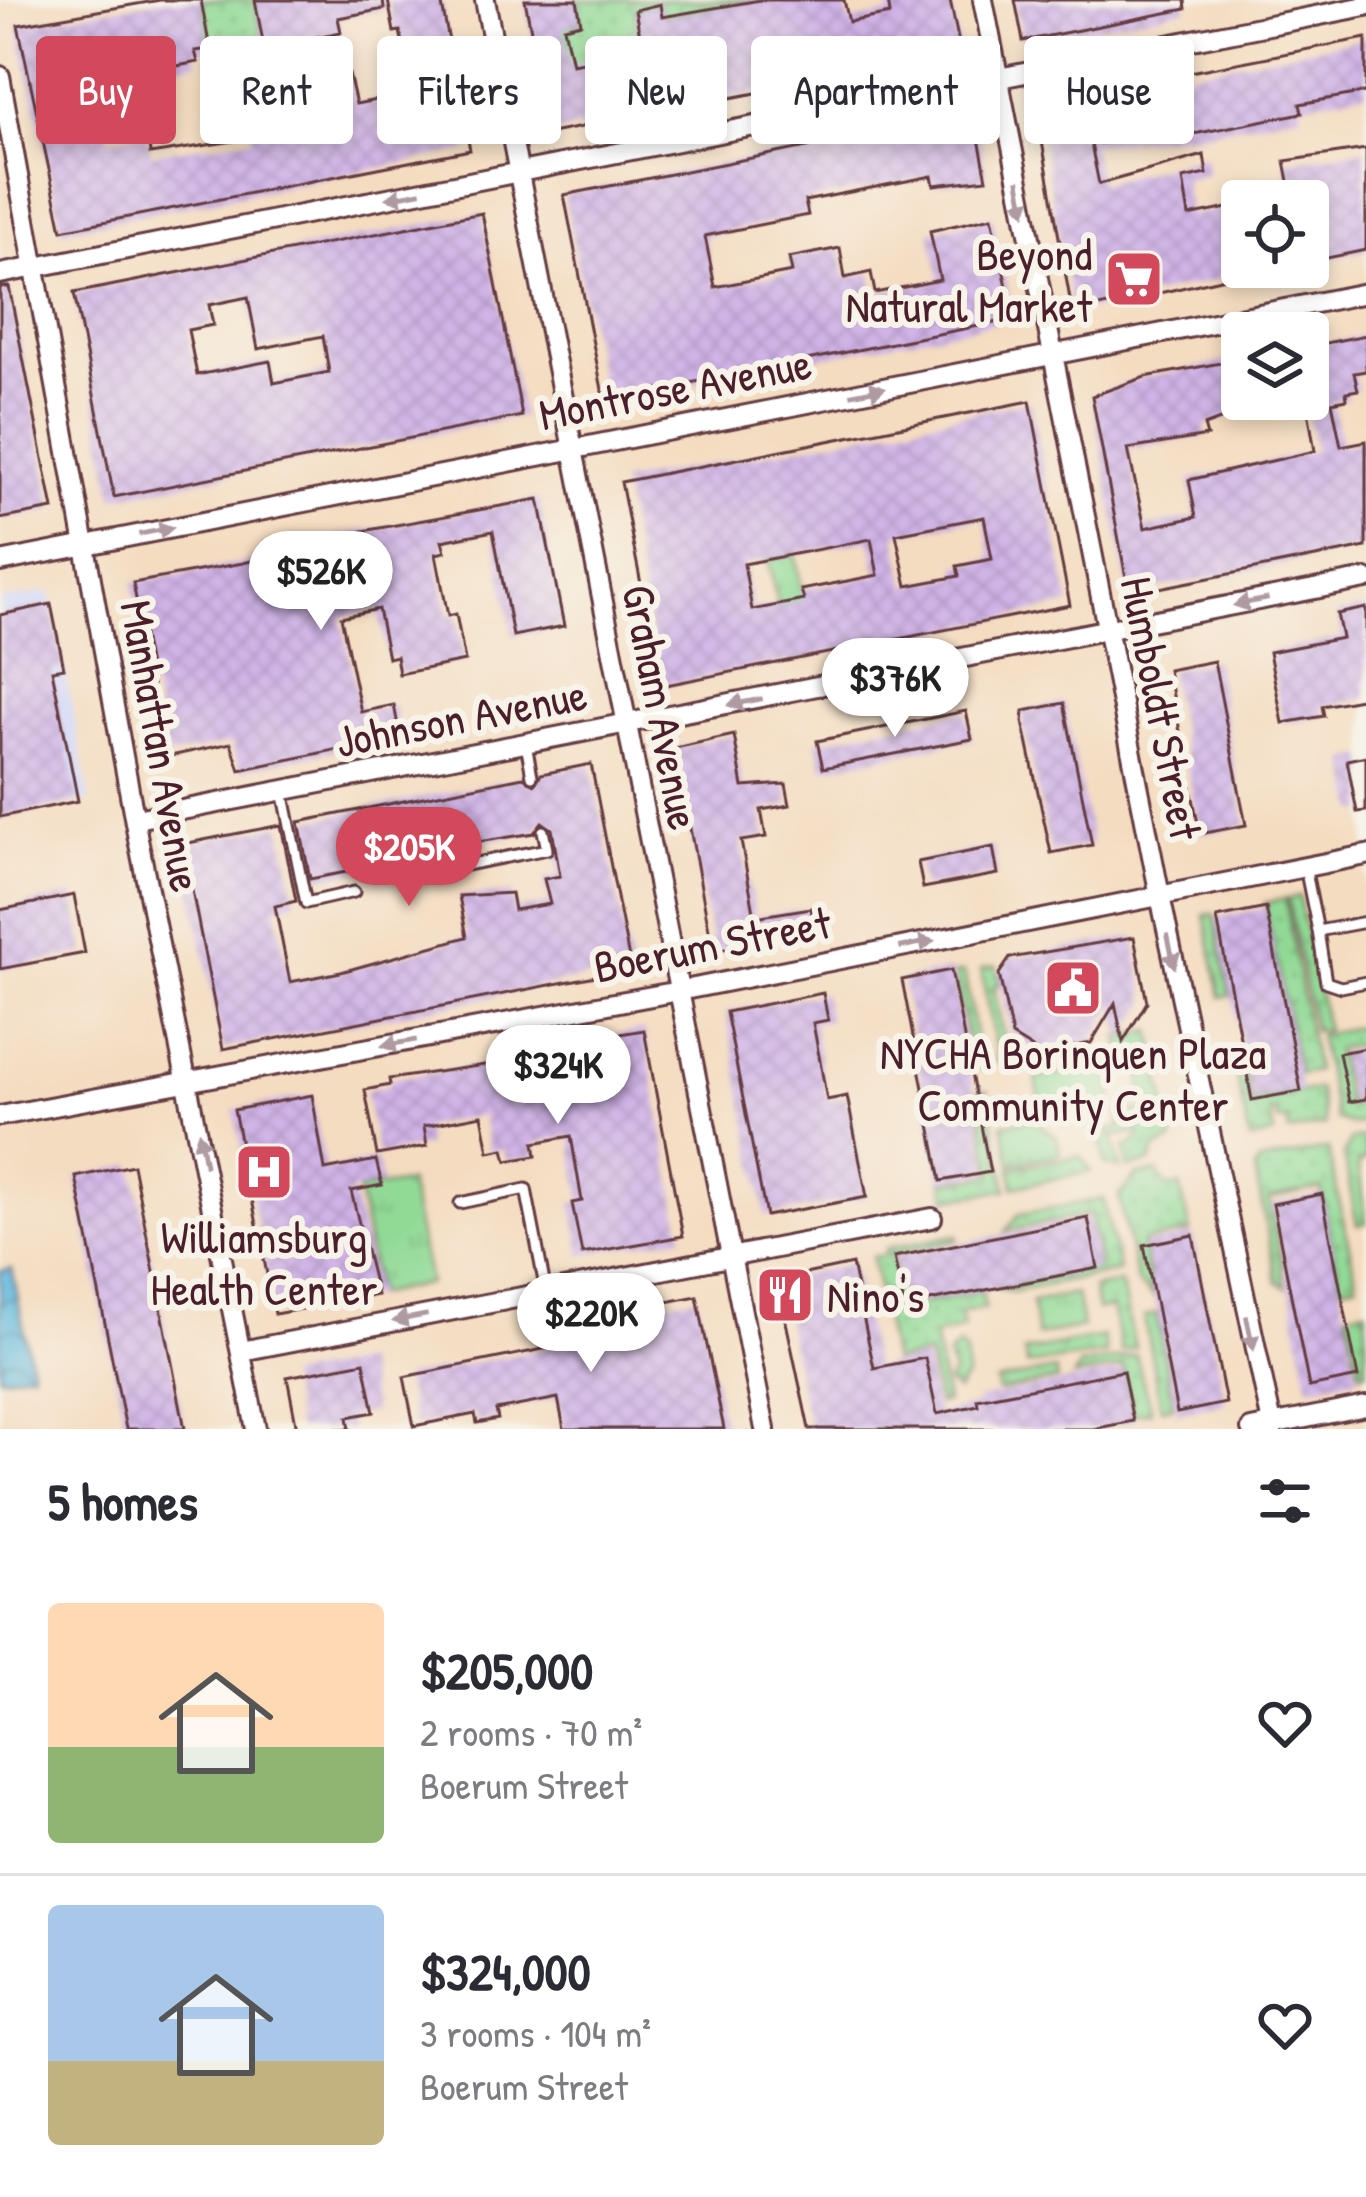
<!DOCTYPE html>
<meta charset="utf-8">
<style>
body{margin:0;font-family:"Patrick Hand",sans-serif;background:#f7f7f7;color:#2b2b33;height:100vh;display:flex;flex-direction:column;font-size:45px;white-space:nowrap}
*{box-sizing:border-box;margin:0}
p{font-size:39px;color:#7c7c81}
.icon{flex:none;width:66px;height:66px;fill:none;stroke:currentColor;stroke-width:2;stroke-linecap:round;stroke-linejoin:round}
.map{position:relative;height:1429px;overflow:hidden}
.drawer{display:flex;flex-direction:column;background:#fff;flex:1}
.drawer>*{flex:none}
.banner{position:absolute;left:36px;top:36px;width:1296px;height:108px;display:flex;gap:24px}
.controls{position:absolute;left:1221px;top:180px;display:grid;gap:24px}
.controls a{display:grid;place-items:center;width:108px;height:108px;border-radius:12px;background:#fff;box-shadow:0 6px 18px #0003;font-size:60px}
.price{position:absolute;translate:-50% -102px;padding:0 27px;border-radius:42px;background:#fff;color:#222;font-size:39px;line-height:78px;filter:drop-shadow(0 3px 6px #0008)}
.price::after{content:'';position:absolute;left:50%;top:72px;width:36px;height:27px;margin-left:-18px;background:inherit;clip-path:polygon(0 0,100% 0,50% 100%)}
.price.current{background:#d1495b;color:#fff}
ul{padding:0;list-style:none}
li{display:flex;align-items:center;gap:36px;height:300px;padding:0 48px}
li+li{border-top:3px solid #e1e1e2}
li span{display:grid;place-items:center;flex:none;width:336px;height:240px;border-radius:12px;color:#555}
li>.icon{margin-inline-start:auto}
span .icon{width:144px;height:144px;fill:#fffc;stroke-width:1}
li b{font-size:51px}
h2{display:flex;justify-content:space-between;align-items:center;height:144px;padding:0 48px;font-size:51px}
.chip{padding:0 42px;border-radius:12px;background:#fff;box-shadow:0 6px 18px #0003;font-size:42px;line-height:108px}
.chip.current{background:#d1495b;color:#fff}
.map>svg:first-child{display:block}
.built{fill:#d2d9f9}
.grass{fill:url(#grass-tufts);stroke:#6e7c60;stroke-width:3}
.garden{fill:url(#garden-dots);stroke:#6e7c60;stroke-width:3}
.pitch{fill:#91da96;stroke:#6e7c60;stroke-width:3}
.water{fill:url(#water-waves);stroke:#566c84;stroke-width:3}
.building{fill:url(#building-cross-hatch);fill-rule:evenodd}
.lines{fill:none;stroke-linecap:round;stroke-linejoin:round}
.lane-casing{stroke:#643b41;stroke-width:15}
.street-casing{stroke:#643b41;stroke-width:24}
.lane{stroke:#fff;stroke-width:9}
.street{stroke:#fff;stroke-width:18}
.oneway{fill:#ae9aa0}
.labels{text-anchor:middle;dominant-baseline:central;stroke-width:12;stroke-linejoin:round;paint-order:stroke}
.poi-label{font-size:45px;fill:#4a1f2b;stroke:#f7f3e8}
.street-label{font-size:45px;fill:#4a1f2b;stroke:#f7f3e8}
</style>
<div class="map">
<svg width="1366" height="1429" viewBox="0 0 1366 1429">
<defs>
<pattern id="grass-tufts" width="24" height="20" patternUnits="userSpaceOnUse" patternTransform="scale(3)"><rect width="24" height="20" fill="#91da96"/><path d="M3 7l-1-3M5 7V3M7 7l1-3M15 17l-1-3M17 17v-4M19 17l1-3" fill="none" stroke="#7fbb81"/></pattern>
<pattern id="garden-dots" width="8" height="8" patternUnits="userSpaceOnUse" patternTransform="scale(3)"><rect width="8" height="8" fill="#91da96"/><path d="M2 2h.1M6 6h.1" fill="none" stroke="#7fbb81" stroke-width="1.8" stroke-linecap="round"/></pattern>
<pattern id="water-waves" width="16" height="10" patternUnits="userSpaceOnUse" patternTransform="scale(3)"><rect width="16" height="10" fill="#62b9de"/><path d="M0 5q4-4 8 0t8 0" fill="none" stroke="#5396b4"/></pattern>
<pattern id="building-cross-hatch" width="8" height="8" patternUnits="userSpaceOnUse" patternTransform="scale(3)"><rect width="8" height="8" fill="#d0b4e7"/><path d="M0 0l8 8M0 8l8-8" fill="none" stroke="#b49ac6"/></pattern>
</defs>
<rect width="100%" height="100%" fill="#f7f3e8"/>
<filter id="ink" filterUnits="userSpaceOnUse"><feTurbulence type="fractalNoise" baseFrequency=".00833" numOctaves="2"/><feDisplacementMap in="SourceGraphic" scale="24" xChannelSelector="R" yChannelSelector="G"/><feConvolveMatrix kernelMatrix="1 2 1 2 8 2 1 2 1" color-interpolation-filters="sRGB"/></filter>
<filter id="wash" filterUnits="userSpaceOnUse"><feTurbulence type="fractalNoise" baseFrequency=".004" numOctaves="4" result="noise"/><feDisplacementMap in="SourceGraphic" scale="48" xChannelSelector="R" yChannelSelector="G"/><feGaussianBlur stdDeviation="2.7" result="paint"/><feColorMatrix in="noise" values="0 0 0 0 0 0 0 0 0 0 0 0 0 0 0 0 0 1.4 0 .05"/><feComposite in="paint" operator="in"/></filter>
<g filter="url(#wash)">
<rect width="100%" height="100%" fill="#f4dcc0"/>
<!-- built -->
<path class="built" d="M49 591 90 800 0 817V601Z"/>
<!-- grass -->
<path class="grass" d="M795 554 815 655 789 661 768 559Z
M1030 1119 1057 1137 1060 1154 1011 1164 1003 1124Z
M408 1183 429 1283 377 1295 358 1190Z
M1076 1294 1082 1327 1037 1336 1032 1302Z"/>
<!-- garden -->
<path class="garden" d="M201 0H255L270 82 218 92Z
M577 0H760L662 17 660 5 635 10 647 74 568 79 558 28 581 23Z
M1299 896 1326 1029 1314 1031 1288 899Z
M1285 899 1316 1071 1299 1074 1265 903Z
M1214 914 1230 995 1221 997 1205 915Z
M996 966 999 985 994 987 1008 1062 998 1063 981 969Z
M964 972 981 1067 973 1068 955 974Z
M1366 1025V1043L1336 1049 1347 1105 1366 1102V1122L1352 1125 1336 1119 1318 1035Z
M1152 1031 1173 1141 1155 1149 1150 1163 1128 1168 1125 1147 1135 1144 1140 1132 1112 1137 1121 1169 1105 1165 1100 1132 1120 1128 1119 1114 1147 1109 1137 1058 1124 1061 1120 1037Z
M1240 1048 1251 1102 1318 1089 1325 1125 1289 1132 1287 1120 1278 1121 1276 1112H1270L1274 1135 1250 1140 1231 1050Z
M987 1090 1007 1190 948 1198 944 1182 993 1175 977 1092Z
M1366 1137V1160L1358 1163 1366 1223 1357 1225 1344 1156 1351 1140Z
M1328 1149 1357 1283 1341 1286 1321 1188 1269 1199 1286 1287 1277 1281 1255 1170 1259 1162Z
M1081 1156 1091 1172 1014 1187 1011 1168Z
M1158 1172 1167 1187 1180 1186 1191 1232 1142 1242 1152 1296 1137 1283 1119 1196 1136 1176Z
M1103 1199 1119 1271 1011 1292 999 1288 1100 1267 1090 1214 1006 1231 1019 1214Z
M957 1235 958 1240 891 1254 902 1308 982 1292 985 1308 960 1313 963 1329 934 1336 946 1402 938 1404 928 1355 892 1362 872 1257 886 1255V1248Z
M1121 1283 1135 1348 1121 1351 1112 1308 1097 1310 1093 1288Z
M1366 1308V1371L1360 1372 1347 1312Z
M1156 1314 1173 1406 1161 1408 1144 1317Z
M1103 1337 1106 1354 1027 1365 1024 1352Z
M959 1346 965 1352 967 1377 957 1391 947 1383 953 1373 948 1356Z
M1136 1355 1151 1411 1133 1414 1123 1367 1074 1377 1080 1366Z
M1055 1370 1057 1380 998 1392 996 1382Z"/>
<!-- pitch -->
<path class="pitch" d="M1106 1065 1114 1106 1044 1120 1036 1079Z"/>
<!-- water -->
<path class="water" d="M12 1269 32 1371 0 1377V1271Z"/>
<g id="blocks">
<!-- building -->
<path class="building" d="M160 0H201L210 49 195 51 198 62 135 74 137 83 101 91 108 139 148 132 150 154 253 138 247 87 239 88 235 70 267 64 278 111 329 103 324 79 349 74 356 104 407 94 405 84 411 83 400 31 394 32 388 0H441L470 150 62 230 18 25Z
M255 0H383L384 9 338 18 341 32 264 47Z
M525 0H577L581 23 564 27 572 64 643 51 635 10 660 4 662 17 760 0H844L849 22 890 14 888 0H950L961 53 551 133Z
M1015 0H1185L1186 9 1023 41Z
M1366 38V92L1300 104 1302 113 1199 133 1091 144 1099 184 1204 155 1207 174 1183 179 1189 216 1242 205V274L1086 310 1071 305 1035 102Z
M974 114 987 179 934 185 932 176 805 201 808 215 705 236 715 287 792 272 789 258 840 248 845 278 871 272 875 293 940 280 930 231 992 217 1014 319 604 400 564 195Z
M1366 149V250L1308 262V201H1293L1285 161Z
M482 213 522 416 114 497 74 293ZM248 297 258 349 323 336 329 372 274 383 270 361 197 375 188 330 213 325 209 305Z
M0 287H9L53 509 0 519Z
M1366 335V371L1354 373 1358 390 1346 392 1347 399 1332 402 1341 446 1366 441V547L1129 594 1092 396 1145 377 1242 359V412L1204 426 1207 436 1128 449 1145 528 1196 517 1189 480 1315 451 1306 399 1308 368 1325 364 1321 344Z
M1030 401 1070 605 661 686 621 482ZM984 517 992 559 957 566 959 576 907 586 896 534ZM871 539 878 575 801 590 804 600 752 610 744 564Z
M539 499 564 626 513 636 493 531 442 541 445 552 436 554 448 616 456 614 465 661 399 674 396 656 388 658 378 609 341 617 361 712 394 705 400 736 240 770 231 743 166 757 133 583 243 563 331 542 330 537Z
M51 604 64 668 52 670 78 801 0 817V615Z
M1366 608V698L1322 706 1324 716 1283 723 1269 652 1342 638 1337 614Z
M1214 661 1246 825 1200 834 1168 670Z
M1064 703 1092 845 1051 853 1023 722 1024 711Z
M966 711 972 739 823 768 817 741Z
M734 735 743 787 786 784 790 805 761 810 766 837 741 841 755 917 811 908 815 932 713 951 675 748Z
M1366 756V811L1357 812 1347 760Z
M591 764 631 969 223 1049 183 844 281 825 296 901 275 906 290 982 341 972 467 937 459 896 511 893 514 910 550 904 544 879 560 876 552 829 542 822 534 833 422 851 424 857 310 879 299 822 523 777 535 784 541 774Z
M993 847 998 874 923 888 918 862Z
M74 895 85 953 0 969V910Z
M1266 908 1301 1091 1252 1100 1217 918Z
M1134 937 1147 1002 1123 1042 1115 1003 1091 1043 1039 1053 1012 1036 999 974 1010 958Z
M951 970 990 1172 941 1181 902 980Z
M823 993 828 1020 813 1023 827 1100 847 1096 867 1197 766 1216 726 1012Z
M644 1030 683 1236 582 1254 572 1203 582 1201 571 1136 534 1143 536 1156 507 1161 504 1149 489 1152 482 1115 424 1126 427 1146 377 1155 365 1090 390 1085 389 1079 519 1060 518 1051Z
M1366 1048V1099L1349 1102 1339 1053Z
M312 1095 325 1170 376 1160 382 1185 351 1191 377 1295 275 1314 234 1110Z
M133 1165 185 1429H126L76 1177Z
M1322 1194 1358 1377 1309 1387 1273 1204Z
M1088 1218 1098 1268 904 1306 894 1257Z
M1193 1235 1226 1403 1177 1413 1144 1245Z
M852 1264 874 1368 925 1358 937 1414 978 1405 977 1399 1123 1371 1133 1421 1093 1429H809L777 1280Z
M697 1296 724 1429H564L558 1398 496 1410 498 1419 477 1423 475 1414 414 1426 404 1377 548 1348 544 1326Z
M364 1362 374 1412 348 1417 350 1429H297L287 1377Z"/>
</g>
</g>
<g filter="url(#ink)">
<use href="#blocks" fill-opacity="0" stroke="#643b41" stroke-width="3"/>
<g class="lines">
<!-- lane casing -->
<g class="lane-casing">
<path id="lane" d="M526 744 532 776
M283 791 306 903 354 892
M1305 867 1318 931 1366 922
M436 871 547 849 543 831
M1318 931 1326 982 1341 987 1366 982
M460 1203 526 1189 546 1292"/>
</g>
<!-- street casing -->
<g class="street-casing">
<path id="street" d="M485 0 765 1429
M983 0 1160 896 1273 1429
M0 76 138 839 256 1429
M0 274 1366 6
M0 562 1366 293
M136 819 1366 579
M0 1116 679 991 1366 855
M241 1351 932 1218
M1251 1429 1366 1406"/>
</g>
<!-- lane -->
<use href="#lane" class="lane"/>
<!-- street -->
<use href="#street" class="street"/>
</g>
<!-- one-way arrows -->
<defs><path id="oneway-solid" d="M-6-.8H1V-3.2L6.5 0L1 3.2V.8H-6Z" transform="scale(3)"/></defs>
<g class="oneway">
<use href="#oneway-solid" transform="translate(404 195) rotate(169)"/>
<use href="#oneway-solid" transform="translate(1022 197) rotate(79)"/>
<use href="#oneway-solid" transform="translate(868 391) rotate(-11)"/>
<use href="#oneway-solid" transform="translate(156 531) rotate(-11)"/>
<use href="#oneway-solid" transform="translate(1251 602) rotate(169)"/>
<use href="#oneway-solid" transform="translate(745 702) rotate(169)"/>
<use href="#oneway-solid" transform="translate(917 944) rotate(-11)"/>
<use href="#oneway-solid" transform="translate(1171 951) rotate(78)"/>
<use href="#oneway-solid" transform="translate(399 1043) rotate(170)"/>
<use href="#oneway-solid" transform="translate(202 1149) rotate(-101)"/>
<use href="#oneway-solid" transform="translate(410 1318) rotate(169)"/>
<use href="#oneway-solid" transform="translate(1250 1333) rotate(78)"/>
</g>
</g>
<!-- icons -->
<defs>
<g id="supermarket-square" transform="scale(3)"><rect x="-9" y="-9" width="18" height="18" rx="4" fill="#d1495b" stroke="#f7f3e8"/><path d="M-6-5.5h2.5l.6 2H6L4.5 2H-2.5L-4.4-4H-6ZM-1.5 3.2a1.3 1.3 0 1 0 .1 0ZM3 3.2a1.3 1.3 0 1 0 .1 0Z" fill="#fff"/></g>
<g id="civic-square" transform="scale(3)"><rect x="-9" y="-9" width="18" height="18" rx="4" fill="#d1495b" stroke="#f7f3e8"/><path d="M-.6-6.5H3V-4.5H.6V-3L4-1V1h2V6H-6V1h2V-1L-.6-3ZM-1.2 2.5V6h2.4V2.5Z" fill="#fff"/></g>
<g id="hospital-square" transform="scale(3)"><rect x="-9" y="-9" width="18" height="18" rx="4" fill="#d1495b" stroke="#f7f3e8"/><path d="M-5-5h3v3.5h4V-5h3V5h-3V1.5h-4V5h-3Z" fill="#fff"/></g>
<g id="restaurant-square" transform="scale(3)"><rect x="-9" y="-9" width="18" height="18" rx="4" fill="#d1495b" stroke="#f7f3e8"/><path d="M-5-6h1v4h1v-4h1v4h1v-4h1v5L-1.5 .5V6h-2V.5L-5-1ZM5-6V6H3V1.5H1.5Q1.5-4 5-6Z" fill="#fff"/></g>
</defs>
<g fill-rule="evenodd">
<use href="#supermarket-square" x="1134" y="279"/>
<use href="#civic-square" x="1073" y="988"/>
<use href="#hospital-square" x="264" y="1172"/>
<use href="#restaurant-square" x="785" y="1295"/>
</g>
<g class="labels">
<!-- poi labels -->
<g class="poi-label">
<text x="1092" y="253" text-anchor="end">Beyond<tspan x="1092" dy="52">Natural Market</tspan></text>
<text x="1073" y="1052">NYCHA Borinquen Plaza<tspan x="1073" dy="52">Community Center</tspan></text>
<text x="264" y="1236">Williamsburg<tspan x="264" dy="52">Health Center</tspan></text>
<text x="827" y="1295" text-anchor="start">Nino's</text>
</g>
<!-- street labels -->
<g class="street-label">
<text transform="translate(675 388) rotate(-11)">Montrose Avenue</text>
<text transform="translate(662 707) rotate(79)">Graham Avenue</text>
<text transform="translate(1162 708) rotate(79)">Humboldt Street</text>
<text transform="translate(461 717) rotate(-11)">Johnson Avenue</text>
<text transform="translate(162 746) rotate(80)">Manhattan Avenue</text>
<text transform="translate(712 944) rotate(-11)">Boerum Street</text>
</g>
</g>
</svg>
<div class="controls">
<a><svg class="icon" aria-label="locate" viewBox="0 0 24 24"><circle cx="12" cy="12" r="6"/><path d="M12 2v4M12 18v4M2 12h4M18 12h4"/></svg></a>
<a><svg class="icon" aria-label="layers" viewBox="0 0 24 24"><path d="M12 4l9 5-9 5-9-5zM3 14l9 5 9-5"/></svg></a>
</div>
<b class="price" style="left:321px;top:633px">$526K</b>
<b class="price" style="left:895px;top:740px">$376K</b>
<b class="price current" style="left:409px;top:909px">$205K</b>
<b class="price" style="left:558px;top:1127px">$324K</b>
<b class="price" style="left:591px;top:1375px">$220K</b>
<div class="banner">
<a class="chip current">Buy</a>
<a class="chip">Rent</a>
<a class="chip">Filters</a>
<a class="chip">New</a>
<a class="chip">Apartment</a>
<a class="chip">House</a>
</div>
</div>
<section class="drawer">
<h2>5 homes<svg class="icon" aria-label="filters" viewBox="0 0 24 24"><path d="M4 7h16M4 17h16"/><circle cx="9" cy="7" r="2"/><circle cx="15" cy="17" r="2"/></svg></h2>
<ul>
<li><span style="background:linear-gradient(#ffd9b3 60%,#8fb573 0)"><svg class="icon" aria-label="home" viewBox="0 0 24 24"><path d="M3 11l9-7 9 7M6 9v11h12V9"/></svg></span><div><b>$205,000</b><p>2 rooms · 70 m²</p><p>Boerum Street</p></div><svg class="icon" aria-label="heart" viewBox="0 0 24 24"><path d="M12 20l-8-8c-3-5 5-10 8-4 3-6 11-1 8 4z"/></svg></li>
<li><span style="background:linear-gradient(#a9c7e8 65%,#c2b280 0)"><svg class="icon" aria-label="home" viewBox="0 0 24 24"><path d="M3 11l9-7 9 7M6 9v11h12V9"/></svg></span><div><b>$324,000</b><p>3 rooms · 104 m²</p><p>Boerum Street</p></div><svg class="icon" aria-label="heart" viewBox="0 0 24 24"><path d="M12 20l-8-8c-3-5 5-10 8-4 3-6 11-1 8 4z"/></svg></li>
</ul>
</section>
